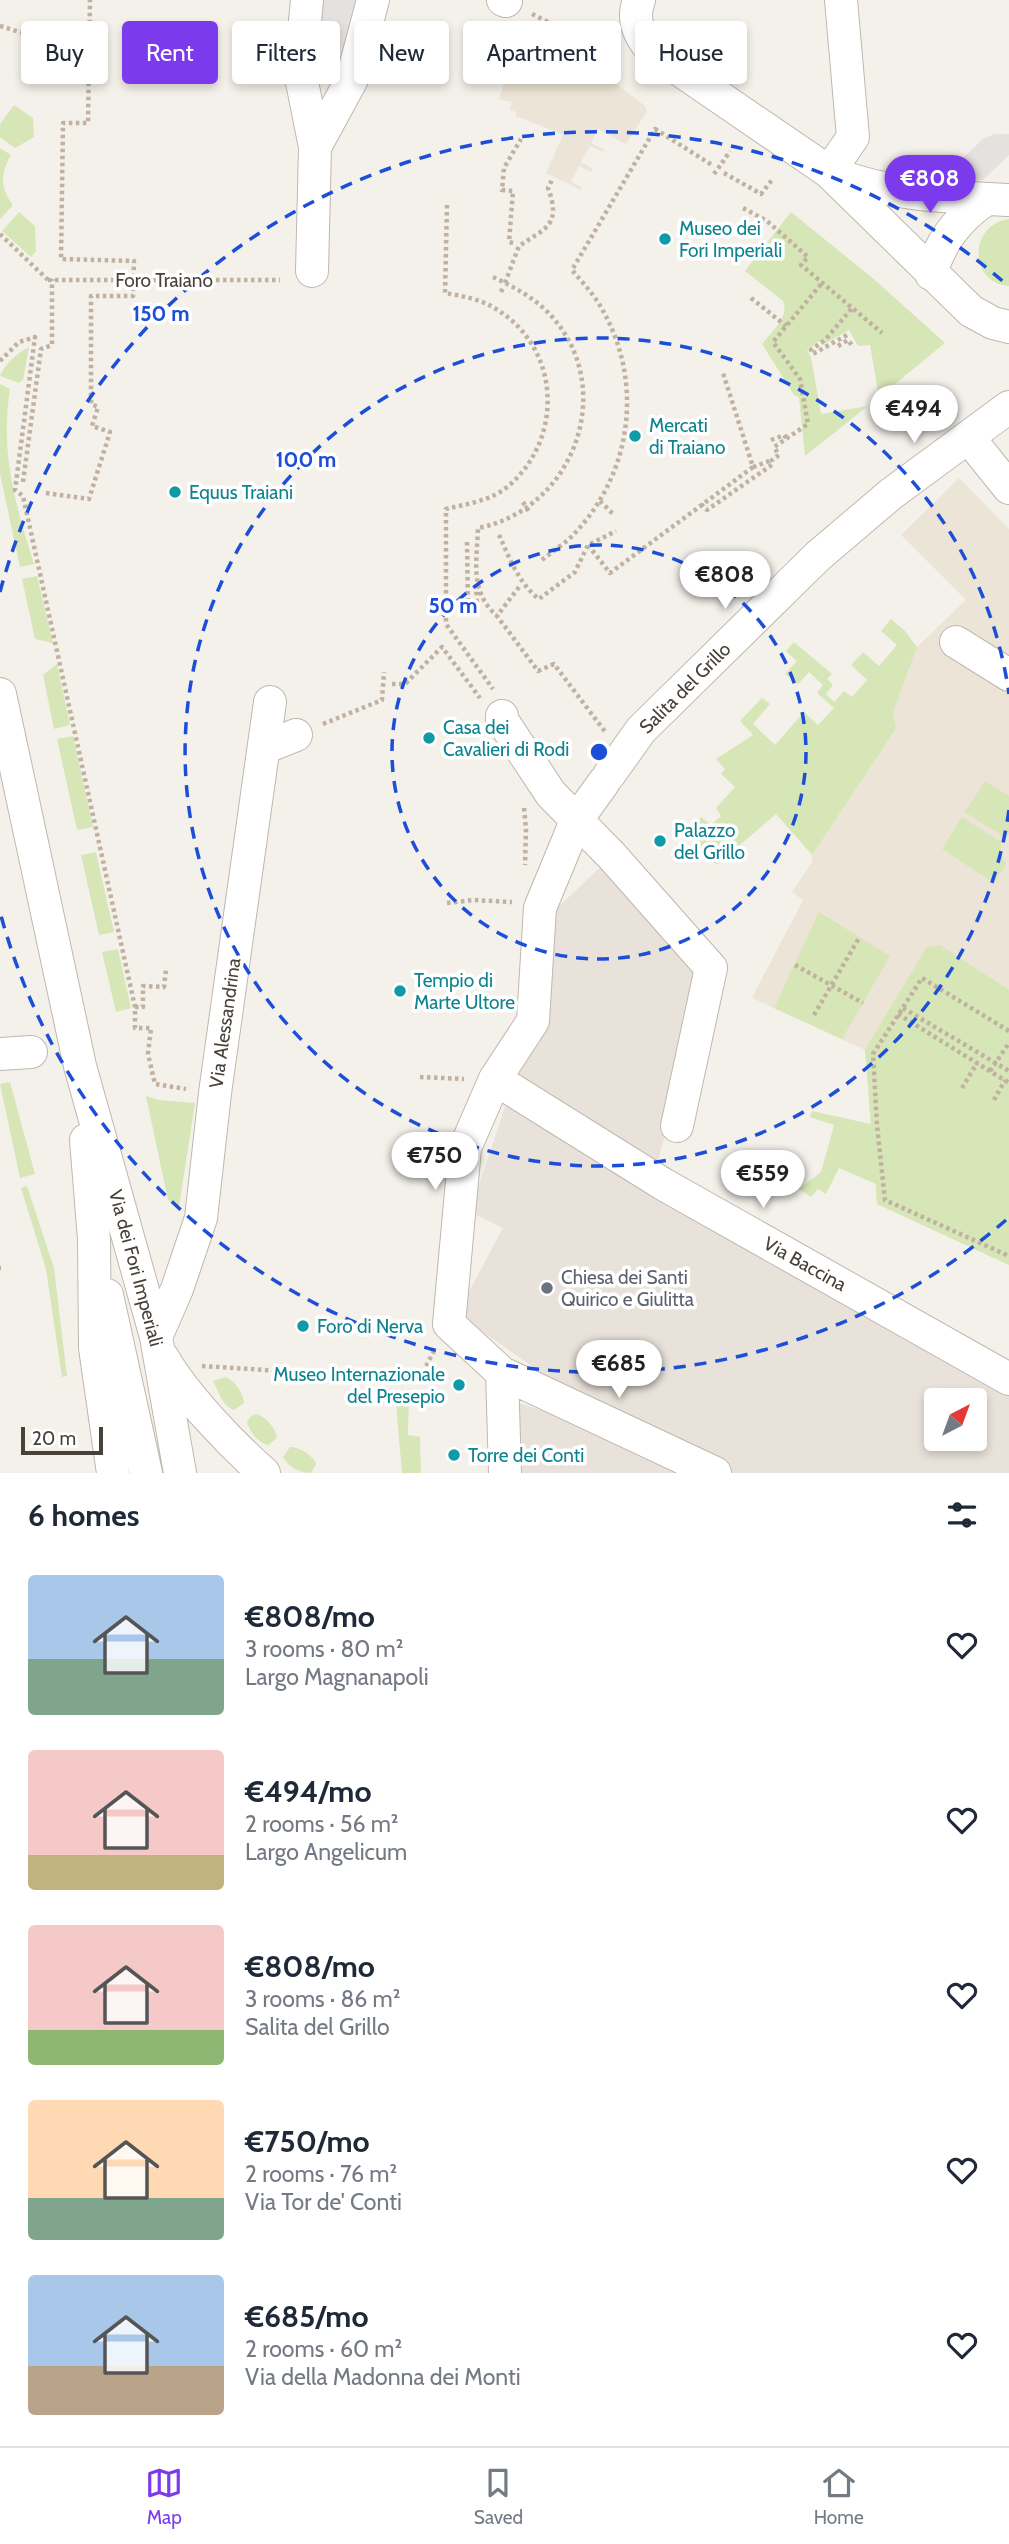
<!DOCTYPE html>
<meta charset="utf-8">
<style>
body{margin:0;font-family:Cabin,sans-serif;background:#f6f6f7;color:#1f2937;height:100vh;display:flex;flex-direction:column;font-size:26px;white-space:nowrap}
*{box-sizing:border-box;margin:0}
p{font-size:23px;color:#747a83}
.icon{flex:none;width:38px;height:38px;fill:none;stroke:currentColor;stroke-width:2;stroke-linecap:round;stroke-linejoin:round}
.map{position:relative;height:1473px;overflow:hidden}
.sheet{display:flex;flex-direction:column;background:#fff;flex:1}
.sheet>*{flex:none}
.guide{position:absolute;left:21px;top:21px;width:968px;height:63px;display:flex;gap:14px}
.needle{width:46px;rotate:41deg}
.buttons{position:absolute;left:924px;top:1388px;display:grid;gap:14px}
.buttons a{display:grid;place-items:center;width:63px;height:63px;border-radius:7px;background:#fff;box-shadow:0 4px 10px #0003;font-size:35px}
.scale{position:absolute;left:21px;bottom:18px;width:82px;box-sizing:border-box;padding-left:7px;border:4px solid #484139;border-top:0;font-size:19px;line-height:24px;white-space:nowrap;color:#484139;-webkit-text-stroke:5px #fff;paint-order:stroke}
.price{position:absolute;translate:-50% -60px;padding:0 16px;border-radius:24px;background:#fff;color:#222;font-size:23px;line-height:46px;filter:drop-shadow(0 2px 4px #0008)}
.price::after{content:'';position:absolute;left:50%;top:42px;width:21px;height:16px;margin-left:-10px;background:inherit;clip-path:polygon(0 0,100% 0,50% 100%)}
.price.selected{background:#7c3aed;color:#fff}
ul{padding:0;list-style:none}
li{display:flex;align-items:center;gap:21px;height:175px;padding:0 28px}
li span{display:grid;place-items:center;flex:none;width:196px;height:140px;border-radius:7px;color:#555}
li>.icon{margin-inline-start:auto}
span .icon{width:84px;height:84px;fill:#fffc;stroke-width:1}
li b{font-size:30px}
h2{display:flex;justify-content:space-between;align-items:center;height:84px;padding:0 28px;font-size:30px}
.chip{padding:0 24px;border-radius:7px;background:#fff;box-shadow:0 4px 10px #0003;font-size:24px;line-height:63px}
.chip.selected{background:#7c3aed;color:#fff}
.dock{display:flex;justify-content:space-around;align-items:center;height:98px;border-top:2px solid #e0e1e3;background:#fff;font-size:19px;color:#747a83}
.dock a{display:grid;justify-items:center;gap:4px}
.dock .selected{color:#7c3aed}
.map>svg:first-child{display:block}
.residential{fill:#e8e2da;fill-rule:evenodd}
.education{fill:#ece4d6}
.green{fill:#d6e6b7}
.parking{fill:#e4e1df}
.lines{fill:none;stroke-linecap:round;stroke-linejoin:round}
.minor-casing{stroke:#c0b7ae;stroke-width:34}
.path{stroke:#c0b1a0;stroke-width:4.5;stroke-dasharray:3.5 3.5;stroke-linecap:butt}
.minor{stroke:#fff;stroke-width:32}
.path-bridge{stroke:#c0b1a0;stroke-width:4.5;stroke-dasharray:3.5 3.5;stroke-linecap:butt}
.ring{fill:none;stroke:#1d4ed8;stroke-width:3.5;stroke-dasharray:12 9}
.culture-dot{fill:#0f9aa8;stroke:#fff;stroke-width:2.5}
.worship-dot{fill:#6b7280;stroke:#fff;stroke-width:2.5}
.labels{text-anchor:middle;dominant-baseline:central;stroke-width:7;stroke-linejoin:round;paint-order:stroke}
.culture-label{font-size:19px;fill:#0d838f;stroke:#fff;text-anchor:start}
.street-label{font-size:19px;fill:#484139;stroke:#fff}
.worship-label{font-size:19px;fill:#5b616d;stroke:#fff;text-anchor:start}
.centre{fill:#1d4ed8;stroke:#fff;stroke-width:3.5}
.ring-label{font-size:21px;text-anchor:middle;font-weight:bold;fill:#1d4ed8;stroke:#fff;stroke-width:7;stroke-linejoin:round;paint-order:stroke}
</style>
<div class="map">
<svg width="1009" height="1473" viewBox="0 0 1009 1473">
<rect width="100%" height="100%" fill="#f4f1eb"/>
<!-- residential -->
<path class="residential" d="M608 860 703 971 668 1125 656 1167 513 1079 555 910Z
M506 1104 1009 1388V1473H729L591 1407 457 1314 503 1228 470 1212ZM936 1400H975V1438H936Z
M519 1403 572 1420 702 1473H514Z"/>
<!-- education -->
<path class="education" d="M521 30 609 78 645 106 647 111 626 144 598 129 591 143 604 149 603 152 590 146 581 162 593 169 591 172 579 166 571 181 582 188 581 190 546 173 563 135 516 116V112L510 110 512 102 499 99Z
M959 478 1009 529V1265L877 1204 865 1050 752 998 803 900 792 892 812 862V855L893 713 917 647 966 600 901 535Z"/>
<!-- green -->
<path class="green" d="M14 105 33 118 34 137 15 148 0 137V124Z
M0 148 11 155C0 174 0 187 13 205L0 219Z
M19 212 35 226 36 251 31 257 2 231Z
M791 212 875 280 945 343 879 397 870 345 858 346 849 330 823 345 819 341 807 350 811 357 821 414 868 406 805 456 799 397 794 395 762 344C771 332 790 317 783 301L745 271Z
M1009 219V286C968 283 969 224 1009 219Z
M29 347 23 380 19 383 0 376C6 363 16 354 29 347Z
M0 384 10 389C0 453 15 503 34 564L20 567 0 474Z
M37 576 53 643 35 639 22 579Z
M891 619 905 631 917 647 893 713 896 728 812 855 776 814 717 865 685 833 701 817 711 825 721 816 716 808 735 787 721 774 725 769 716 759 753 735 740 721 762 698 770 704 753 724 775 745 804 712 818 725 834 708 817 693 823 685 809 672 798 684 785 674 797 661 786 651 794 642 832 674 827 679 833 685 826 694 834 702 844 691 852 697 867 680 851 665 863 652 879 666 897 645 881 631Z
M57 664 70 725 54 729 43 675Z
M73 736 93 827 77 830 57 739Z
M985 781 1009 796V834L1004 837 965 812Z
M962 817 1001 842V855L1006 864 994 883 942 849Z
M96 852 114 932 99 935 81 855Z
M819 912 890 956 842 1039 774 1008Z
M940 945 1009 990V1265L877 1204 876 1184 839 1168 826 1194 818 1189 811 1197 799 1189 821 1172 834 1125 810 1117 812 1111 871 1124 865 1050 926 948Z
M118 949 131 1008 116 1012 102 952Z
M10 1082 35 1174 20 1178 0 1084Z
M146 1096 159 1100 195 1103 179 1207 168 1200Z
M27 1186 54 1268 67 1376 62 1377 46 1269 21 1188Z
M226 1377C235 1381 244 1394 244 1403L234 1410C221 1405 219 1391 213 1381Z
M409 1389 408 1435 420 1437 421 1473H402L395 1391Z
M256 1414C265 1416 276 1428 277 1438L268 1445C258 1443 249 1431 247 1422L251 1416Z
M290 1447C299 1447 313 1455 316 1464L311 1473C300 1473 288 1467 283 1457Z"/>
<!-- parking -->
<path class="parking" d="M323 0H358L339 77 306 73Z
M994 134H1009V155L983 180 942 178 983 139Z"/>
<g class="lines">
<!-- minor casing -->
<g class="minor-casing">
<path id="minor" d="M307 0 300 72 315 147 312 271
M503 0 506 1
M639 0C631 21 640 38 655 53L829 172 971 311 993 323 1009 327
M315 147 352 79 373 0
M829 172 853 137 841 0
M835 174C891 196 950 197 1009 200
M931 274C940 241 959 217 987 199
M968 437 1009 488
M956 642 1009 675
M0 694 80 1066 156 1337 180 1473
M502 716V720L551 794 612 856 711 968 677 1126
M264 748 296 735
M609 775 641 730 818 556 891 494 1009 407
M0 1054 31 1052
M495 1079 663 1184 1009 1379
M86 1140 94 1239 95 1348 113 1473
M107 1295 146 1473
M156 1337 177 1289 201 1218 215 1093 270 702
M163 1358C184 1395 232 1445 264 1473
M502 1373 715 1473
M505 1473 502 1373 449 1324 465 1148 495 1079 533 1021 540 908 576 821 604 782"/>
</g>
<!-- path -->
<path class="path" d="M532 14 576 36
M0 26 43 39
M722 163 730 151
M724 173 761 194 772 180
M447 205 445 293C462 296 481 299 496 309 561 348 565 440 506 488 489 501 466 504 446 509V624L493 689
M743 208 767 221 808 257 801 265 882 333
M0 234 48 280
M513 243 509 242 513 191 502 190 504 168 521 139
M493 277C516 288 537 299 554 319 617 393 572 510 478 528 477 562 469 591 497 616
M505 283 519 246C545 228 562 226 548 188L552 180
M501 292 504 286
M751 298 786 326
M847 335 813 354 811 350 826 339 852 308
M838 346 848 340 853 347
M0 361 19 342 35 337 15 490 23 496 135 1007V1028H151L148 1054 155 1084 186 1089
M771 440 784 435 787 439
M753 467 772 460
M23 482 41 349 52 345V279
M46 493 89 499 110 432 92 426 98 407 91 404V296H133L134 261 61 259 63 123H88L90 0
M600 501 614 515
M523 502 529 512
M701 504 707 510 773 464 772 460 779 455 774 447 808 424 800 379 773 342 822 283
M499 535C509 557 519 584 539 599L575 572 588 545 616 531
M467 542 468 607 477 605 476 583
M588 545 610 573 753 467 723 373
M542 560C553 551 566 543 575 533 634 470 644 377 599 304 592 292 581 281 572 270L655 129 712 165
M519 587 497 616 538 671 554 664 606 733
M392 684H405L442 647 480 698
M323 724 382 700 384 672
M524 808 526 829 525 865
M447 903 473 900 512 902
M795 965 863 1003
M135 1007H143V986L164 987 166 969
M903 1008 1009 1071
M898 1014 1009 1083
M814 1015 859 938
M1009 1031 922 978 873 1054 877 1125 885 1200 1009 1256
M990 1071 1009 1043
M420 1077 464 1079
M962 1088 977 1063
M994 1100 1005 1080
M0 1268H1
M202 1366 409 1379 421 1376 435 1349"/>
<!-- minor -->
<use href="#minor" class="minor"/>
<!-- path-bridge -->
<path class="path-bridge" d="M714 174 722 163
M48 280H280"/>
</g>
<!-- distance rings -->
<g class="ring">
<circle cx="599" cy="752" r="207"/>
<path d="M1009 810A414 414 0 1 1 1009 694"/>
<path d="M1006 1220A620 620 0 0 1 0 912M0 592A620 620 0 0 1 1006 284"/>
</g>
<!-- markers -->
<g class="culture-dot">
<circle cx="665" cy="239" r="7"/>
<circle cx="635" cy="436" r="7"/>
<circle cx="175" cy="492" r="7"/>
<circle cx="429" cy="738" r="7"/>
<circle cx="660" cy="841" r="7"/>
<circle cx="400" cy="991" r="7"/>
<circle cx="303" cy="1326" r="7"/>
<circle cx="459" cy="1385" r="7"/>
<circle cx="454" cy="1455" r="7"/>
</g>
<circle class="worship-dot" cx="547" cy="1288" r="7"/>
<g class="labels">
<!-- culture labels -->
<g class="culture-label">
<text x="679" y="228">Museo dei<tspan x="679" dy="22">Fori Imperiali</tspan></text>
<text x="649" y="425">Mercati<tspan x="649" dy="22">di Traiano</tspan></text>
<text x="189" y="492">Equus Traiani</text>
<text x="443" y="727">Casa dei<tspan x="443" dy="22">Cavalieri di Rodi</tspan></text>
<text x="674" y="830">Palazzo<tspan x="674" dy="22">del Grillo</tspan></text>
<text x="414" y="980">Tempio di<tspan x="414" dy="22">Marte Ultore</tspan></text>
<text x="317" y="1326">Foro di Nerva</text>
<text x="445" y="1374" text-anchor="end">Museo Internazionale<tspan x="445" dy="22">del Presepio</tspan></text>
<text x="468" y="1455">Torre dei Conti</text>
</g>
<!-- street labels -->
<g class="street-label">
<text x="164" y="280">Foro Traiano</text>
<text transform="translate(685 688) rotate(-45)">Salita del Grillo</text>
<text transform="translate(225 1023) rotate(-82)">Via Alessandrina</text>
<text transform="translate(805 1264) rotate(29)">Via Baccina</text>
<text transform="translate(136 1268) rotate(75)">Via dei Fori Imperiali</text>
</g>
<!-- worship labels -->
<g class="worship-label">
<text x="561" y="1277">Chiesa dei Santi<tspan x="561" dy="22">Quirico e Giulitta</tspan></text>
</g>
</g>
<circle cx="599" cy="752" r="10" class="centre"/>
<g class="ring-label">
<text x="161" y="321">150 m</text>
<text x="306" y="467">100 m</text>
<text x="453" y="613">50 m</text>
</g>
</svg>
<div class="buttons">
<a><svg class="needle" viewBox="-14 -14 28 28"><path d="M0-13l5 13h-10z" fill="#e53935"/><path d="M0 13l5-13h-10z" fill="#747a83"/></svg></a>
</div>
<div class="scale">20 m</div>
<b class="price selected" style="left:930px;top:215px">€808</b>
<b class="price" style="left:914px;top:445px">€494</b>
<b class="price" style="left:725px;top:611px">€808</b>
<b class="price" style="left:435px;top:1192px">€750</b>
<b class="price" style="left:763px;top:1210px">€559</b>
<b class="price" style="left:619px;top:1400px">€685</b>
<div class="guide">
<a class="chip">Buy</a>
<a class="chip selected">Rent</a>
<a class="chip">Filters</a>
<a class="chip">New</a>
<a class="chip">Apartment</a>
<a class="chip">House</a>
</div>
</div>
<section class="sheet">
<h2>6 homes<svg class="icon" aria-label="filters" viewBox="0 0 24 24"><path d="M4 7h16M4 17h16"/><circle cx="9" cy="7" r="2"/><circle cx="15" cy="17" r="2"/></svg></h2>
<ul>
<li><span style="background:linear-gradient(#a9c7e8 60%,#7fa58c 0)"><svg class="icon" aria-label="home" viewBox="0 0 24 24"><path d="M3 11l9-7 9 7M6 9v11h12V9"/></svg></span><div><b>€808/mo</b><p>3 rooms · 80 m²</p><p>Largo Magnanapoli</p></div><svg class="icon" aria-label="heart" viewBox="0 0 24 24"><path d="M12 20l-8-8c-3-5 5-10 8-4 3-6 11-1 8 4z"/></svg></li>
<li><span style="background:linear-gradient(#f6c9c9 75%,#c2b280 0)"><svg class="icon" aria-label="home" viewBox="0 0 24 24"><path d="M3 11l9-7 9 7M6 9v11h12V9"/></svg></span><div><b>€494/mo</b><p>2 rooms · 56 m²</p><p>Largo Angelicum</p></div><svg class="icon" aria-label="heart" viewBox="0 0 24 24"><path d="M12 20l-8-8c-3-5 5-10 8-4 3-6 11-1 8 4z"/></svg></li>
<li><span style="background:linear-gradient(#f6c9c9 75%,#8fb573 0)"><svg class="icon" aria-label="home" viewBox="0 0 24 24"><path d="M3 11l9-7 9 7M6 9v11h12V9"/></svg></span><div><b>€808/mo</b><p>3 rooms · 86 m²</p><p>Salita del Grillo</p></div><svg class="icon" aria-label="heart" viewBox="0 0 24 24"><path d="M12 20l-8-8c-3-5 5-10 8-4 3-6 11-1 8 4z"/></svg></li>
<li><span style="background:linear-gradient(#ffd9b3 70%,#7fa58c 0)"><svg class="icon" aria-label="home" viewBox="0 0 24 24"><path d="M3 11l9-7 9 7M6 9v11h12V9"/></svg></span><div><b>€750/mo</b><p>2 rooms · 76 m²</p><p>Via Tor de' Conti</p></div><svg class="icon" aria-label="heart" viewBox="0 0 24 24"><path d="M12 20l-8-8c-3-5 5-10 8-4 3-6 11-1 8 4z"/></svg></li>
<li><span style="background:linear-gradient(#a9c7e8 65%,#b9a48a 0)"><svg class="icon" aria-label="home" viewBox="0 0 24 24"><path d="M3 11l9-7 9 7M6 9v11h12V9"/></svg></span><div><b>€685/mo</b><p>2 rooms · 60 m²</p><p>Via della Madonna dei Monti</p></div><svg class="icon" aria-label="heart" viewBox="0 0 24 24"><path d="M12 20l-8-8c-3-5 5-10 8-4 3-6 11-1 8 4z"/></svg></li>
</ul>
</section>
<nav class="dock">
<a class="selected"><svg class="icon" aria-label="map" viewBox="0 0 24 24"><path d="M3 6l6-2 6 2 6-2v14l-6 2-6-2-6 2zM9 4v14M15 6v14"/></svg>Map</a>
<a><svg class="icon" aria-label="saved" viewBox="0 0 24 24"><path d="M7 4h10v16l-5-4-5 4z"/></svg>Saved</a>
<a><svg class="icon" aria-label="home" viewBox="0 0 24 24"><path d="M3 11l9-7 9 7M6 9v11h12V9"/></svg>Home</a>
</nav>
